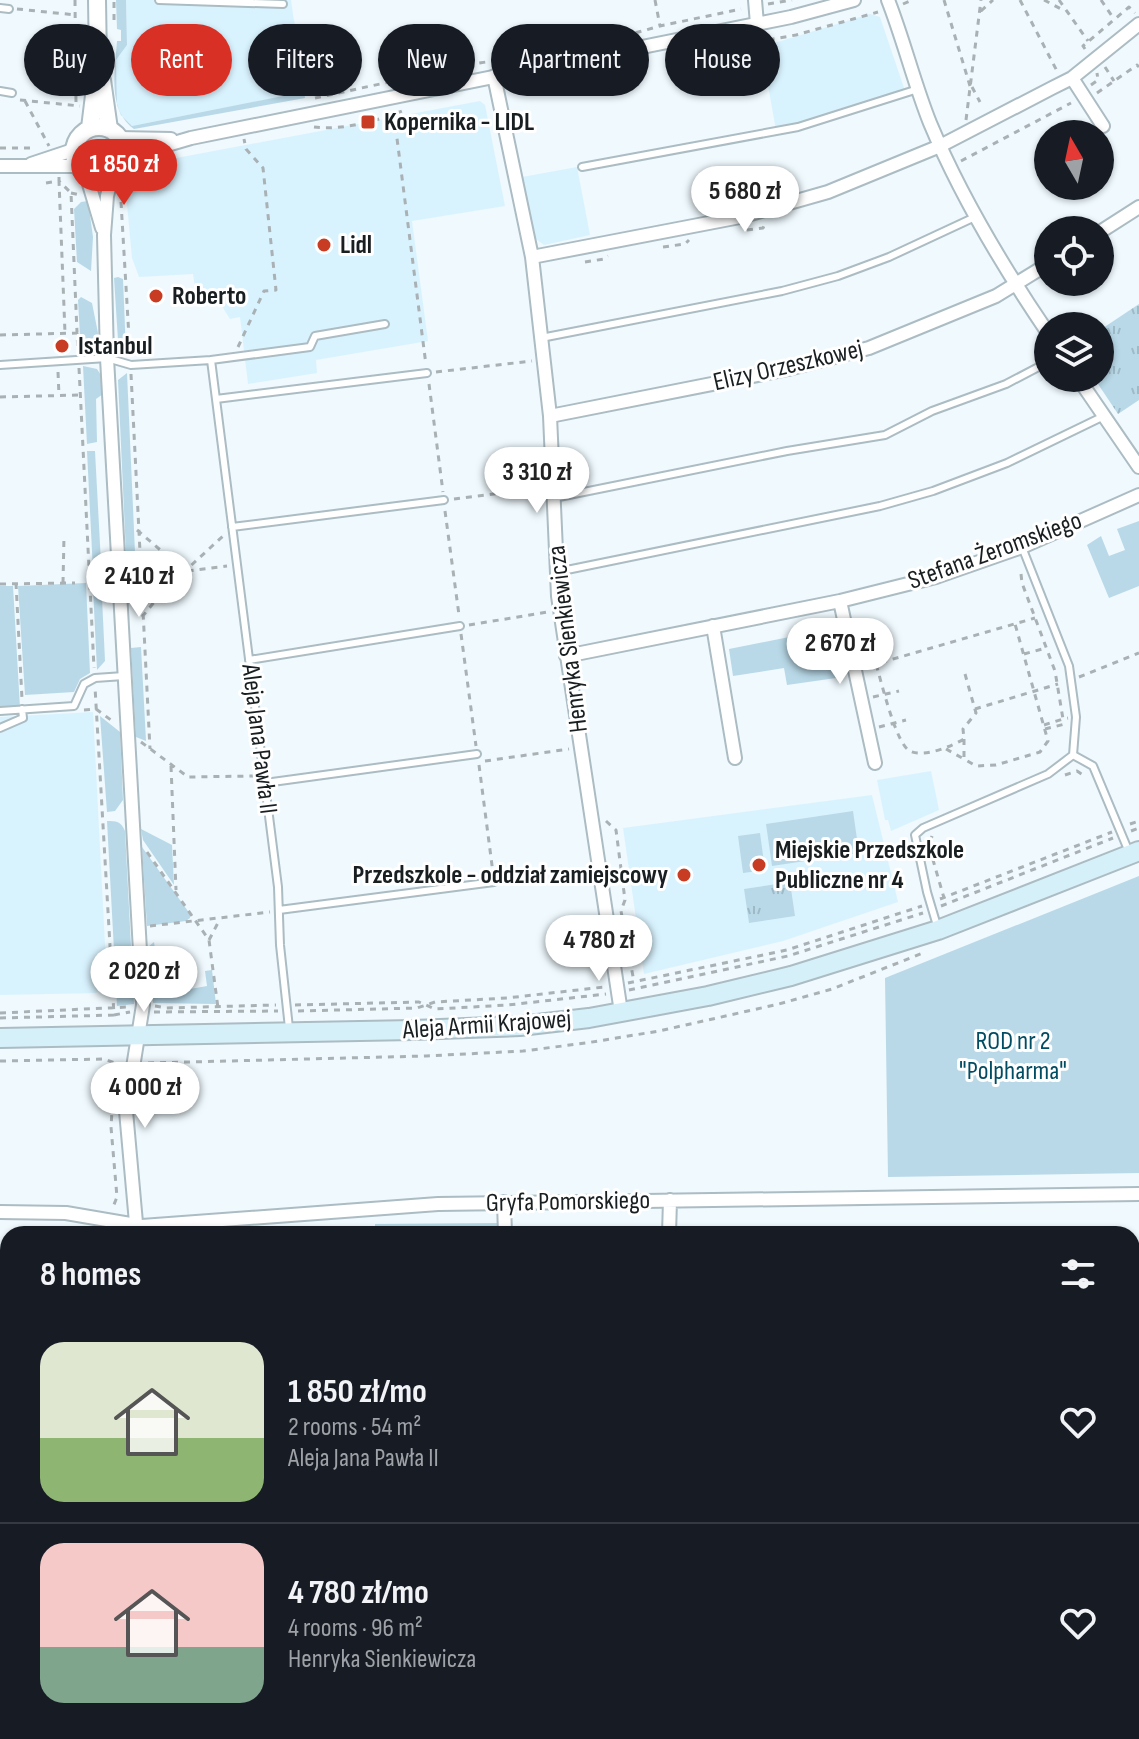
<!DOCTYPE html>
<meta charset="utf-8">
<style>
body{margin:0;font-family:"Sofia Sans Condensed",sans-serif;background:#20242c;color:#f1f3f6;height:100vh;display:flex;flex-direction:column;font-size:30px;white-space:nowrap}
*{box-sizing:border-box;margin:0}
p{font-size:26px;color:#9ea1a6}
.icon{flex:none;width:44px;height:44px;fill:none;stroke:currentColor;stroke-width:2;stroke-linecap:round;stroke-linejoin:round}
.map{position:relative;flex:1;overflow:hidden}
.details{position:absolute;left:0px;top:1226px;width:1140px;height:514px;display:flex;flex-direction:column;background:#171b24;border-radius:24px 24px 0 0;box-shadow:0 2px 6px #0004}
.details>*{flex:none}
.banner{position:absolute;left:24px;top:24px;width:1092px;height:72px;display:flex;gap:16px}
.needle{width:52px;rotate:351deg}
.fabs{position:absolute;left:1034px;top:120px;display:grid;gap:16px}
.fabs a{display:grid;place-items:center;width:80px;height:80px;border-radius:50%;background:#171b24;box-shadow:0 2px 6px #0004;font-size:40px}
.price{position:absolute;translate:-50% -68px;padding:0 18px;border-radius:28px;background:#fff;color:#222;font-size:26px;line-height:52px;filter:drop-shadow(0 2px 4px #0008)}
.price::after{content:'';position:absolute;left:50%;top:48px;width:24px;height:18px;margin-left:-12px;background:inherit;clip-path:polygon(0 0,100% 0,50% 100%)}
.price.selected{background:#d93025;color:#fff}
ul{padding:0;list-style:none}
li{display:flex;align-items:center;gap:24px;height:200px;padding:0 40px}
li+li{border-top:2px solid #363941}
li span{display:grid;place-items:center;flex:none;width:224px;height:160px;border-radius:24px;color:#555}
li>.icon{margin-inline-start:auto}
span .icon{width:96px;height:96px;fill:#fffc;stroke-width:1}
li b{font-size:34px}
h2{display:flex;justify-content:space-between;align-items:center;height:96px;padding:0 40px;font-size:34px}
.chip{padding:0 28px;border-radius:36px;background:#171b24;box-shadow:0 2px 6px #0004;font-size:28px;line-height:72px}
.chip.selected{background:#d93025;color:#fff}
.map>svg:first-child{display:block}
.built{fill:#d9f3fe}
.green{fill:#b9d9e8}
.wetland{fill:url(#wetland-marsh)}
.park{fill:url(#park-tufts)}
.lines{fill:none;stroke-linecap:round;stroke-linejoin:round}
.service-casing{stroke:#acbcc3;stroke-width:10}
.minor-casing{stroke:#acbcc3;stroke-width:16}
.tertiary-casing{stroke:#acbcc3;stroke-width:20}
.secondary-casing{stroke:#acbcc3;stroke-width:22}
.path{stroke:#a9b1b5;stroke-width:3;stroke-dasharray:6 6;stroke-linecap:butt}
.service{stroke:#fff;stroke-width:6}
.minor{stroke:#fff;stroke-width:12}
.tertiary{stroke:#fff;stroke-width:16}
.secondary{stroke:#d6f0fa;stroke-width:18}
.poi-dot{fill:#c83c24;stroke:#fff;stroke-width:3}
.labels{text-anchor:middle;dominant-baseline:central;stroke-width:6;stroke-linejoin:round;paint-order:stroke}
.poi-label{font-size:26px;font-weight:bold;fill:#191f21;stroke:#fff;text-anchor:start}
.street-label{font-size:26px;fill:#191f21;stroke:#fff}
.park-label{font-size:26px;fill:#004c63;stroke:#fff}
</style>
<div class="map">
<svg width="1139" height="1739" viewBox="0 0 1139 1739">
<defs>
<pattern id="wetland-marsh" width="20" height="14" patternUnits="userSpaceOnUse" patternTransform="scale(2)"><rect width="20" height="14" fill="#b9d9e8"/><path d="M1 5h8M5 5V1M11 12h8M15 12V8" fill="none" stroke="#9ebac7"/></pattern>
<pattern id="park-tufts" width="24" height="20" patternUnits="userSpaceOnUse" patternTransform="scale(2)"><rect width="24" height="20" fill="#b9d9e8"/><path d="M3 7l-1-3M5 7V3M7 7l1-3M15 17l-1-3M17 17v-4M19 17l1-3" fill="none" stroke="#9ebac7"/></pattern>
</defs>
<rect width="100%" height="100%" fill="#eff9fe"/>
<!-- built -->
<path class="built" d="M126 0H291L304 92 132 126 121 115 117 105 116 60 127 45Z
M870 14 880 17 905 91 819 119 776 130 761 47Z
M480 101 485 105 505 206 412 221 428 341 316 360 317 373 248 384 240 317 230 319 213 292 196 294 193 274 139 277 132 258 125 183 155 162Z
M577 167 590 235 544 245 536 239 522 177Z
M93 712 107 984 96 993 0 995V717Z
M931 771 939 810 891 831 888 820H885L877 780Z
M872 795 898 902 783 941 644 974 623 828Z"/>
<!-- green -->
<path class="green" d="M116 0H126L127 45 116 60 117 105 121 115 132 126 303 92 294 17 305 98 134 129C107 109 115 71 117 41H121V30L117 29Z
M88 201 93 237 91 271 77 262 74 209 81 202Z
M118 277 123 279 126 352 119 356 114 278Z
M81 297 92 303 100 343 93 353 81 355 78 300Z
M83 366 97 369 102 377 103 394 96 399 97 442 87 444Z
M127 373 136 575H127L118 380Z
M87 451H95L101 563 108 564 93 571Z
M1139 521V586L1109 598 1087 545 1101 536 1109 556 1125 550 1117 529Z
M86 583 90 673 80 679 74 692 25 695 18 586Z
M0 586H13L20 708 0 709Z
M102 587 112 597 102 598 105 661 97 670 93 588Z
M834 628 843 677 787 685 784 668 733 676 729 649Z
M141 647 146 741 136 737 131 648Z
M100 716 120 732 123 800 115 811 107 812Z
M853 811 859 853 772 866 766 824Z
M107 821C116 821 121 821 125 831L134 1004 117 1006Z
M141 829 172 845 174 885 143 840Z
M760 833 765 870 743 873 738 836Z
M142 847 190 914V918L186 921 147 926Z
M1139 876V1173L888 1177 885 978Z
M154 942 156 956 175 954 177 976 189 983 190 989 207 986 205 971 212 970 216 1004 153 1003 148 947Z
M498 1223V1234H375V1224Z"/>
<!-- wetland -->
<path class="wetland" d="M1139 1468V1563L1132 1566V1469Z"/>
<!-- park -->
<path class="park" d="M1139 304V400L1118 414 1094 378H1100V330Z
M790 882 795 916 749 923 744 889Z"/>
<g class="lines">
<!-- service casing -->
<g class="service-casing">
<path id="service" d="M159 0 283 4
M0 8 9 9
M0 91 12 93
M582 167 798 127 918 89
M541 338 782 291 838 276 889 257 975 217
M211 360 310 347 315 336 385 324
M0 365 107 358 131 365 211 360 278 887 280 945 289 1028
M216 399 427 373
M554 498 787 451 885 435 932 411 1006 384 1048 362
M232 527 444 500
M557 572 880 506 933 491 1007 463 1104 416
M249 660 460 626
M0 711 74 706 84 684 95 678 124 676
M0 728 23 718 22 709
M1073 755 1093 766 1129 852
M265 783 477 754
M279 910 494 882
M938 929 927 892 915 835 923 828 1048 774 1073 755 1076 717 1069 666 1022 547
M513 1732V1739"/>
</g>
<!-- minor casing -->
<g class="minor-casing">
<path id="minor" d="M755 0 757 24
M888 0C904 41 914 83 930 123 961 197 1003 267 1048 333
M494 76 532 257 550 416 558 596 621 1012
M1072 78 1103 126
M119 138 171 139
M123 158 191 138 791 17 854 0
M31 164 73 150
M0 166H77
M113 172 107 196 104 235 107 358 143 1005 126 1111 137 1234
M86 174 102 228
M1100 232 1139 207
M532 257 740 217 828 192 940 146 1052 88 1072 78 1139 24
M1078 378 1139 467
M550 416 788 369 869 348 996 296 1048 264
M840 601 875 763
M713 626 735 758
M566 656 840 601 936 577 1022 547 1139 495
M504 1202 505 1234
M0 1212 66 1213 142 1226 438 1204 1139 1194
M669 1234 670 1200
M1132 1719H1139
M745 1732V1739
M1027 1732V1739
M0 1736 191 1732
M295 1739V1732"/>
</g>
<!-- tertiary casing -->
<g class="tertiary-casing">
<path id="tertiary" d="M102 80 109 129
M74 152a25 25 0 1 1 50 0a25 25 0 1 1-50 0Z
M90 128 98 63 97 0"/>
</g>
<!-- secondary casing -->
<g class="secondary-casing">
<path id="secondary" d="M0 1038 413 1030 520 1026 589 1018 708 996 791 976 938 930 1139 851"/>
</g>
<!-- path -->
<path class="path" d="M75 0 76 104
M655 0 660 26
M944 0 970 86
M1020 0 1057 71
M1044 0 1065 11
M1059 0 1088 41
M1101 0 1114 19
M114 2V26
M768 4 792 0
M903 4 912 0
M17 9 76 15
M981 11 993 0
M624 36 660 26 741 9
M1085 49 1083 46 1129 7 1135 13
M674 56 796 35 878 12
M1105 67 1114 81
M1091 85 1098 80 1097 73
M972 87 980 102
M1097 93 1137 65 1139 67
M315 98 473 64 519 57
M20 100 80 106
M25 101 49 146
M394 115 426 365
M966 120 981 0
M314 127C342 131 381 120 407 109
M0 148H35
M961 161 1071 103
M59 177V181L71 193 77 332
M46 183 59 181 65 333
M71 193 80 195
M121 202 130 354
M747 230 763 228 765 224
M663 247 685 244 689 240
M585 262 604 259 608 256
M0 335 77 333 78 352
M238 347 264 291 276 290 263 168 246 149 244 139
M79 368 94 668
M58 372 59 396
M436 372 532 361
M131 374 150 749
M429 384 443 492
M0 397 80 395
M454 499 542 488
M445 511 459 615
M137 530 185 571 223 536
M1021 574 1022 583 1055 671 1063 719 1068 718
M140 577 227 566
M16 583 22 699
M63 583 64 536
M0 584 75 583
M142 617 178 573
M469 625 548 612
M875 625 885 660
M461 634 476 746
M1024 654 1046 648
M965 674 976 713 963 729 964 739C952 746 924 758 910 751 896 745 881 680 876 664L1035 618
M1079 677 1139 653
M873 697 899 691
M975 709 1058 684
M84 710 96 709 115 723
M1044 725 1063 719
M879 727 906 720
M1045 729 1065 724
M964 739V759L976 766 996 765 1040 752 1048 741 1015 624
M141 742 188 777 253 776
M946 749 964 759
M485 761 569 749
M479 765 493 873
M171 766 176 890
M1065 775 1077 771 1086 777
M606 821 616 830 625 900 621 911 634 982
M1130 824 1139 821
M1131 831 1139 828
M932 836 929 846 944 898
M147 852 209 940 218 1008
M504 881 588 870
M940 899 1112 832
M941 906 1113 838
M150 926 270 912
M209 940 220 919
M628 983 787 950 922 906
M629 990 788 956 923 913
M295 1005 419 1002 435 1009 508 1005 606 994
M155 1006 166 1008 276 1005
M298 1011 417 1008 435 1002 507 998 604 987
M154 1012 278 1011
M0 1013 128 1007
M114 1015 130 1012
M0 1018 114 1015 95 687
M0 1061 104 1059 115 1063 111 1127 117 1197 113 1207
M148 1063 426 1056 523 1051 586 1043 659 1031 779 1004 832 989 923 953"/>
<!-- service -->
<use href="#service" class="service"/>
<!-- minor -->
<use href="#minor" class="minor"/>
<!-- tertiary -->
<use href="#tertiary" class="tertiary"/>
<!-- secondary -->
<use href="#secondary" class="secondary"/>
</g>
<!-- markers -->
<g class="poi-dot">
<rect x="360" y="114" width="16" height="16" rx="4"/>
<circle cx="324" cy="245" r="8"/>
<circle cx="156" cy="296" r="8"/>
<circle cx="62" cy="346" r="8"/>
<circle cx="759" cy="865" r="8"/>
<circle cx="684" cy="875" r="8"/>
</g>
<g class="labels">
<!-- poi labels -->
<g class="poi-label">
<text x="384" y="122">Kopernika - LIDL</text>
<text x="340" y="245">Lidl</text>
<text x="172" y="296">Roberto</text>
<text x="78" y="346">Istanbul</text>
<text x="775" y="850">Miejskie Przedszkole<tspan x="775" dy="30">Publiczne nr 4</tspan></text>
<text x="668" y="875" text-anchor="end">Przedszkole - oddział zamiejscowy</text>
</g>
<!-- street labels -->
<g class="street-label">
<text transform="translate(788 366) rotate(-13)">Elizy Orzeszkowej</text>
<text transform="translate(995 551) rotate(-20)">Stefana Żeromskiego</text>
<text transform="translate(568 639) rotate(-97)">Henryka Sienkiewicza</text>
<text transform="translate(259 739) rotate(83)">Aleja Jana Pawła II</text>
<text transform="translate(487 1025) rotate(-4)">Aleja Armii Krajowej</text>
<text transform="translate(568 1202) rotate(-1)">Gryfa Pomorskiego</text>
</g>
<!-- park labels -->
<g class="park-label">
<text x="1013" y="1041">ROD nr 2<tspan x="1013" dy="30">"Polpharma"</tspan></text>
</g>
</g>
</svg>
<div class="fabs">
<a><svg class="needle" viewBox="-14 -14 28 28"><path d="M0-13l5 13h-10z" fill="#e53935"/><path d="M0 13l5-13h-10z" fill="#9ea1a6"/></svg></a>
<a><svg class="icon" aria-label="locate" viewBox="0 0 24 24"><circle cx="12" cy="12" r="6"/><path d="M12 2v4M12 18v4M2 12h4M18 12h4"/></svg></a>
<a><svg class="icon" aria-label="layers" viewBox="0 0 24 24"><path d="M12 4l9 5-9 5-9-5zM3 14l9 5 9-5"/></svg></a>
</div>
<b class="price selected" style="left:124px;top:207px">1 850 zł</b>
<b class="price" style="left:745px;top:234px">5 680 zł</b>
<b class="price" style="left:537px;top:515px">3 310 zł</b>
<b class="price" style="left:139px;top:619px">2 410 zł</b>
<b class="price" style="left:840px;top:686px">2 670 zł</b>
<b class="price" style="left:599px;top:983px">4 780 zł</b>
<b class="price" style="left:144px;top:1014px">2 020 zł</b>
<b class="price" style="left:145px;top:1130px">4 000 zł</b>
<div class="banner">
<a class="chip">Buy</a>
<a class="chip selected">Rent</a>
<a class="chip">Filters</a>
<a class="chip">New</a>
<a class="chip">Apartment</a>
<a class="chip">House</a>
</div>
<section class="details">
<h2>8 homes<svg class="icon" aria-label="filters" viewBox="0 0 24 24"><path d="M4 7h16M4 17h16"/><circle cx="9" cy="7" r="2"/><circle cx="15" cy="17" r="2"/></svg></h2>
<ul>
<li><span style="background:linear-gradient(#dfe7d0 60%,#8fb573 0)"><svg class="icon" aria-label="home" viewBox="0 0 24 24"><path d="M3 11l9-7 9 7M6 9v11h12V9"/></svg></span><div><b>1 850 zł/mo</b><p>2 rooms · 54 m²</p><p>Aleja Jana Pawła II</p></div><svg class="icon" aria-label="heart" viewBox="0 0 24 24"><path d="M12 20l-8-8c-3-5 5-10 8-4 3-6 11-1 8 4z"/></svg></li>
<li><span style="background:linear-gradient(#f6c9c9 65%,#7fa58c 0)"><svg class="icon" aria-label="home" viewBox="0 0 24 24"><path d="M3 11l9-7 9 7M6 9v11h12V9"/></svg></span><div><b>4 780 zł/mo</b><p>4 rooms · 96 m²</p><p>Henryka Sienkiewicza</p></div><svg class="icon" aria-label="heart" viewBox="0 0 24 24"><path d="M12 20l-8-8c-3-5 5-10 8-4 3-6 11-1 8 4z"/></svg></li>
</ul>
</section>
</div>
